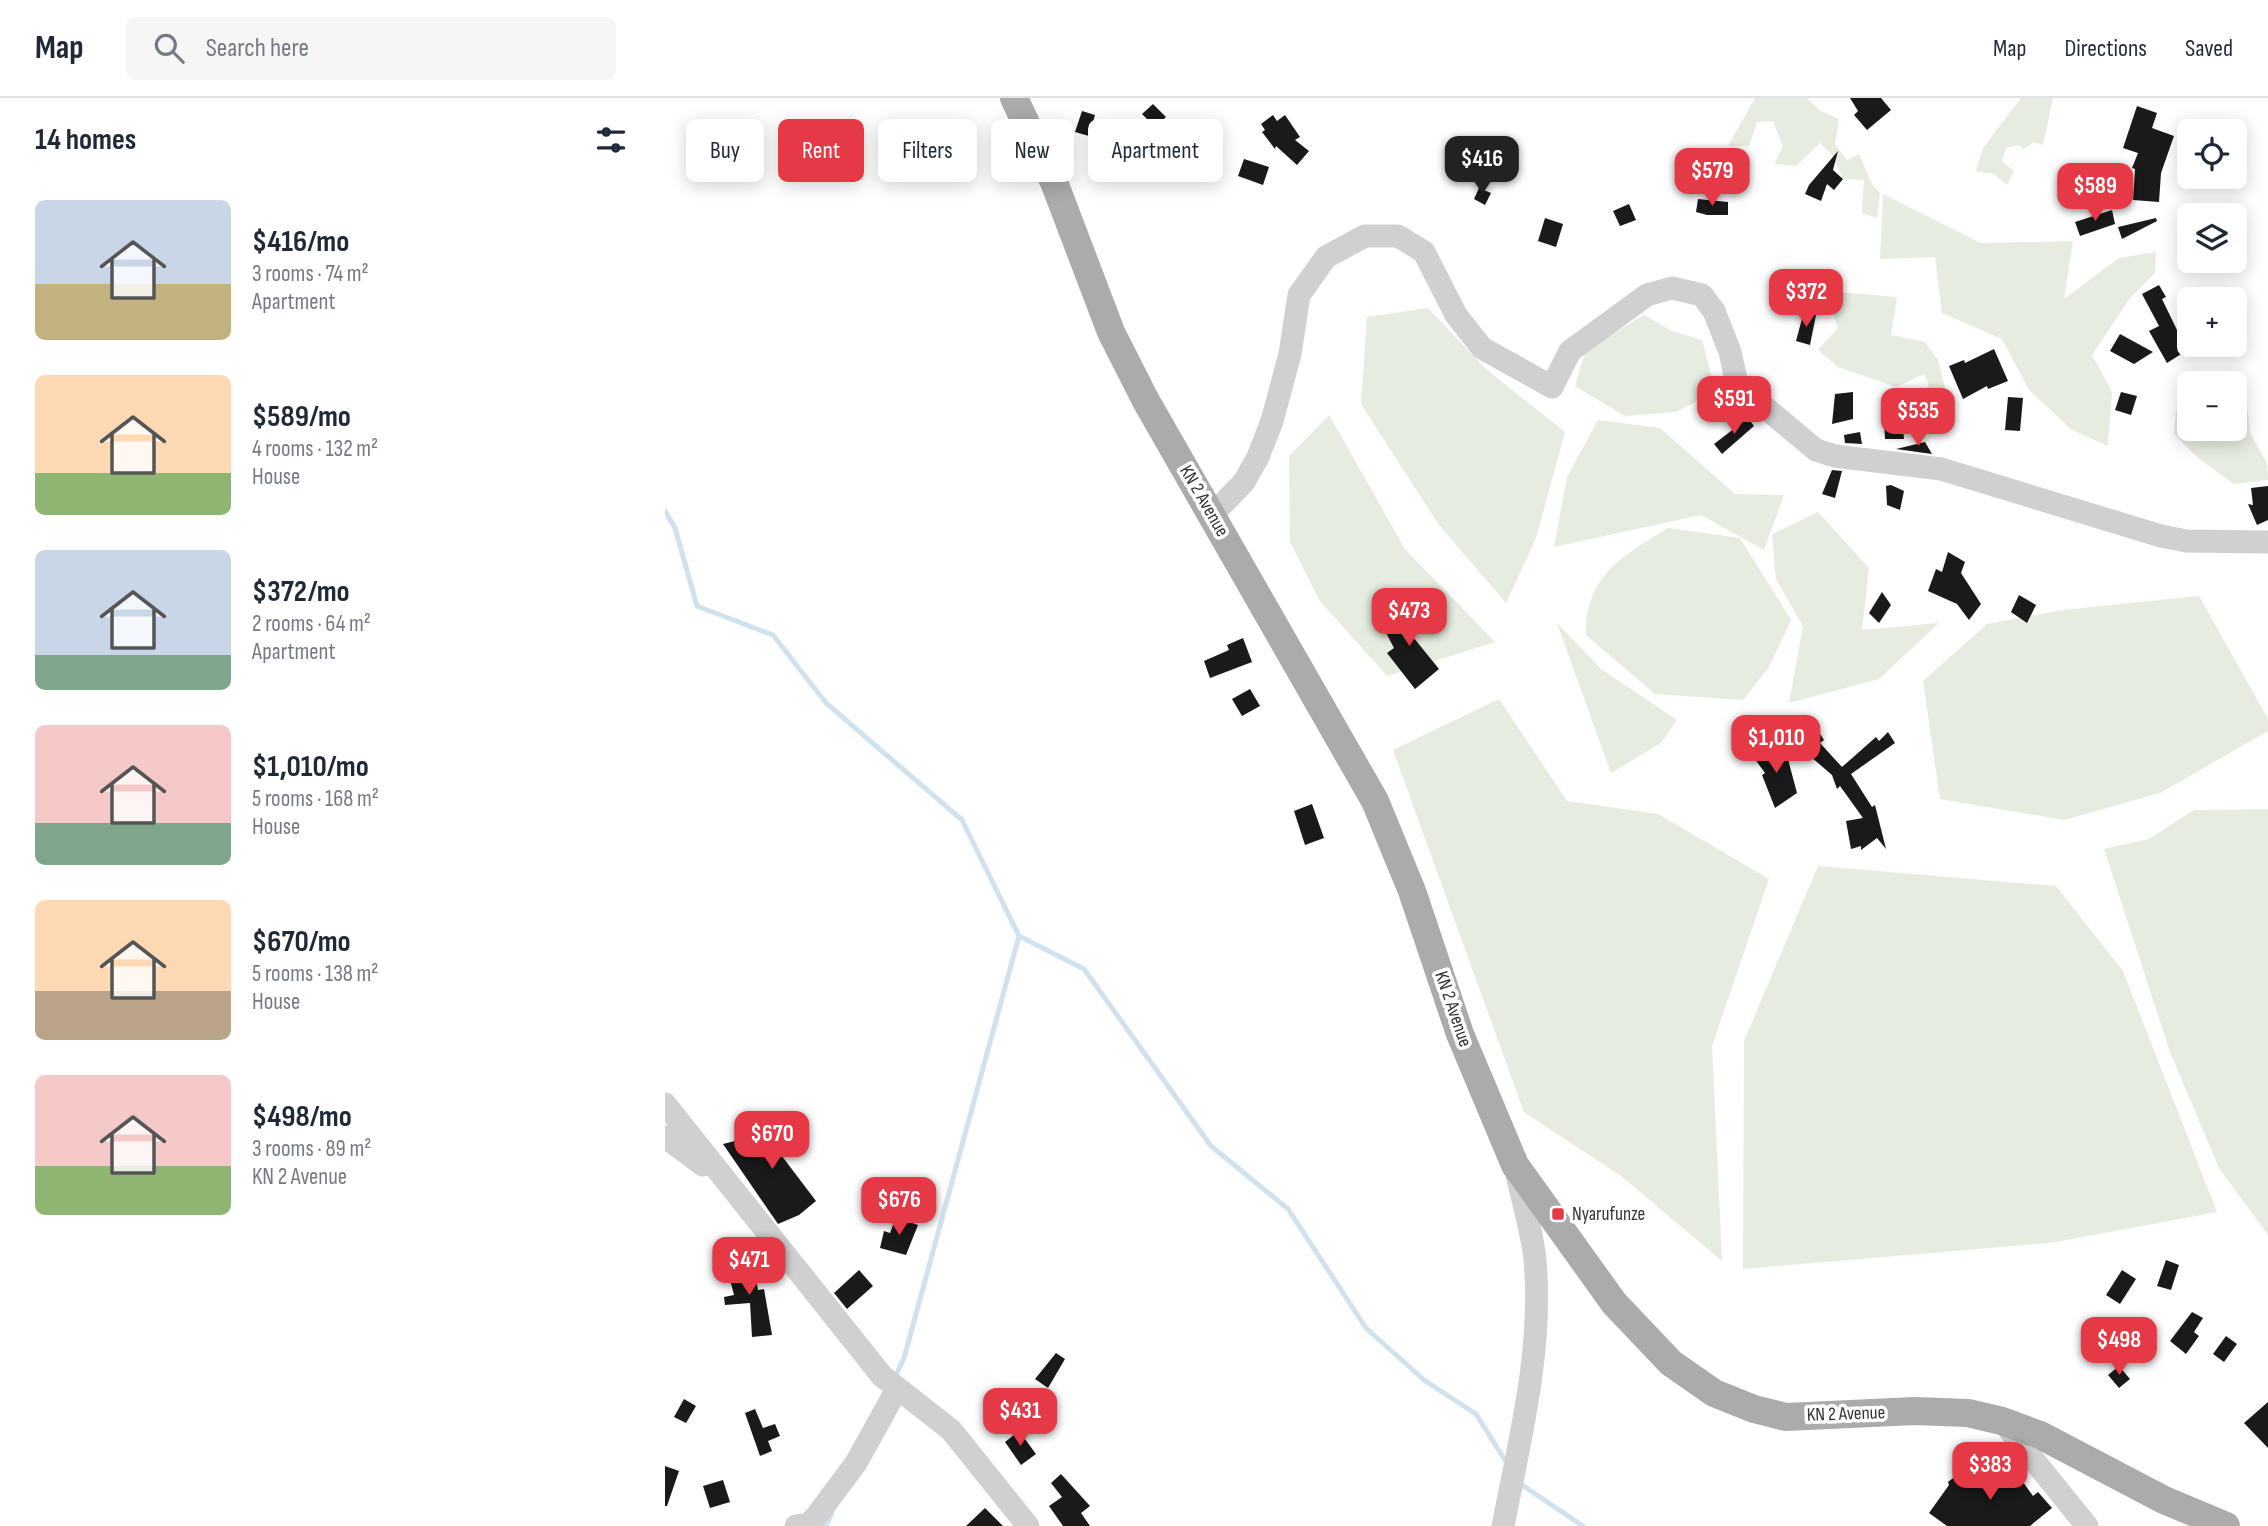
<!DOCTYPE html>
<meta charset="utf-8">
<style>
body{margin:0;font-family:"Sofia Sans Condensed",sans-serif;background:#f6f6f7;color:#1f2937;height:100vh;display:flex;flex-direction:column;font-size:26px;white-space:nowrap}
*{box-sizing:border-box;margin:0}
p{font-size:23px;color:#747a83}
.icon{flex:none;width:38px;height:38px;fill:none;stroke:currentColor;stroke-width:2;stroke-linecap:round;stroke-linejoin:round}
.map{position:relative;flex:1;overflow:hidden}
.drawer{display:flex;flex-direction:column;background:#fff;width:665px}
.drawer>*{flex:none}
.guide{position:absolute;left:21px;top:21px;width:665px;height:63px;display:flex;gap:14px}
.buttons{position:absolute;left:1512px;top:21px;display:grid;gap:14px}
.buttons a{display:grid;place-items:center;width:70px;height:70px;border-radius:10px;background:#fff;box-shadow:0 4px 18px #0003;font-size:35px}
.price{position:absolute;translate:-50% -60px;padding:0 16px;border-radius:14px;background:#e63946;color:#fff;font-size:23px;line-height:46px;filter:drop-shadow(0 2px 4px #0008)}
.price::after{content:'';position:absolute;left:50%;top:42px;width:21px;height:16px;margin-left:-10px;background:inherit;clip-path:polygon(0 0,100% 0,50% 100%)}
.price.on{background:#222;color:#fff}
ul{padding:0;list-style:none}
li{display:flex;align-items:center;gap:21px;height:175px;padding:0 35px}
li span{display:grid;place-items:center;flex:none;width:196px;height:140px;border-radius:10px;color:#555}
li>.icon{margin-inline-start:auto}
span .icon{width:84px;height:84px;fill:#fffc;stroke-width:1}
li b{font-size:30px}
h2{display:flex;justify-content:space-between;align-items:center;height:84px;padding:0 35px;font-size:30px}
.pill{padding:0 24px;border-radius:10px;background:#fff;box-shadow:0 4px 18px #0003;font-size:24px;line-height:63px}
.pill.on{background:#e63946;color:#fff}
header{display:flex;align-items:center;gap:42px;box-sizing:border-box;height:98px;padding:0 35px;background:#fff;border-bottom:2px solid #e0e1e3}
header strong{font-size:33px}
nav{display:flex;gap:38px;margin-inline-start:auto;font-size:24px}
.search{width:490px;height:63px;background:#f6f6f7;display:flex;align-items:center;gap:18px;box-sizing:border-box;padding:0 24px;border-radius:10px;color:#747a83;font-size:26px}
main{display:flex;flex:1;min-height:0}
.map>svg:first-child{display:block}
.green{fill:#e6ecdf}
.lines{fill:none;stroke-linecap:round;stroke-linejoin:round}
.stream{stroke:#cfe2ee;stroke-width:5}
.building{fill:#1a1a1a}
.minor{stroke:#d0d0d0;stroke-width:23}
.major{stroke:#ababab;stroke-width:28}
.poi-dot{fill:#e63946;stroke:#fff;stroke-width:2.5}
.labels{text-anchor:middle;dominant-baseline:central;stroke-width:7;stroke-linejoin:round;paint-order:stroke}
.street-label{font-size:19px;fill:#333;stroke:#fff}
.poi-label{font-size:19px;fill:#333;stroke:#fff;text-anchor:start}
</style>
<header>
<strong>Map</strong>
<div class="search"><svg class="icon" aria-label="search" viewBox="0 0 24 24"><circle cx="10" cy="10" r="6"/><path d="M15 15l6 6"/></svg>Search here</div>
<nav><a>Map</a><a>Directions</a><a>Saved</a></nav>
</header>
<main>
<section class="drawer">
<h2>14 homes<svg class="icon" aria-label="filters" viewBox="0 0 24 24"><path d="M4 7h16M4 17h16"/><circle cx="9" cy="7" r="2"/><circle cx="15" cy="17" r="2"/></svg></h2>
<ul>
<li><span style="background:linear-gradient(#c9d6e8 60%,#c2b280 0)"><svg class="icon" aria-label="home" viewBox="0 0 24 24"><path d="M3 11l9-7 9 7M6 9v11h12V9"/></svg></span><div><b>$416/mo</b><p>3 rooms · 74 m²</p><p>Apartment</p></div></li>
<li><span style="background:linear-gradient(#ffd9b3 70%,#8fb573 0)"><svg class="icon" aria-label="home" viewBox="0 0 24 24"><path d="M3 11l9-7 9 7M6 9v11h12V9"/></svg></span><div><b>$589/mo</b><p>4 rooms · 132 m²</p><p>House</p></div></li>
<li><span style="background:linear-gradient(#c9d6e8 75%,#7fa58c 0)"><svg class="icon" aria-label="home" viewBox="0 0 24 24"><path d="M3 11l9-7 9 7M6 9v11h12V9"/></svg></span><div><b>$372/mo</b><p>2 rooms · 64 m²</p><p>Apartment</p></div></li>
<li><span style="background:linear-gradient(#f6c9c9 70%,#7fa58c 0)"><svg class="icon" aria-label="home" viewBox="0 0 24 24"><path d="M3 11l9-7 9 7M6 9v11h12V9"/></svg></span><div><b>$1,010/mo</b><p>5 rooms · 168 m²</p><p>House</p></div></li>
<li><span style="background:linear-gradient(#ffd9b3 65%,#b9a48a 0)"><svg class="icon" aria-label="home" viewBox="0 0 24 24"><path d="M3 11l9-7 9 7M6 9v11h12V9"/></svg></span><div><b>$670/mo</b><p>5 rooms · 138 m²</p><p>House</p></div></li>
<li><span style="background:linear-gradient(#f6c9c9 65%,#8fb573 0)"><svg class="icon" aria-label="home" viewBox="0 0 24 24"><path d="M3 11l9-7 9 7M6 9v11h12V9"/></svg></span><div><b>$498/mo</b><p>3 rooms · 89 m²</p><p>KN 2 Avenue</p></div></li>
</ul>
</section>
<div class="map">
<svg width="1603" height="1428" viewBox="0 0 1603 1428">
<rect width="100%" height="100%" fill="#fff"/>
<!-- green -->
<path class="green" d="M1090 0H1142L1154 12 1174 21 1170 46 1182 62 1194 56 1207 86 1215 95 1212 120 1197 115 1199 82 1178 81 1167 57 1155 45 1131 68 1109 66 1118 49 1108 23 1092 24 1084 48H1063Z
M1356 0H1388L1378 47 1369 44 1358 51 1354 47 1341 50 1337 63 1349 73 1342 87 1329 76 1311 73 1318 50Z
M1218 96 1316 145 1408 143 1399 201 1454 160 1491 154 1490 175 1465 200 1427 257 1447 294 1443 348 1407 332 1364 292 1337 241 1277 215 1270 159 1215 161Z
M1160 193 1232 199 1226 237 1260 244 1273 262 1280 290 1261 302H1243L1264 288 1259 276 1231 289 1173 269 1153 252 1173 230Z
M763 210 821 271 900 334 871 440 841 505 774 427 696 306 702 219Z
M979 217 1007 233 1037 242 1048 284 1029 305 1010 314 960 318 910 288 921 252Z
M1579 284 1585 334 1602 366 1603 382 1569 386 1533 360 1509 336 1511 313 1524 309V331H1570V288Z
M664 317 740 451 830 544 722 578 654 502 625 444 624 358Z
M933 322 995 330 1070 396 1119 397 1099 452 1036 417 889 449 902 379Z
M1153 414 1204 470 1197 532 1274 525 1214 581 1124 605 1138 528 1111 481 1107 436Z
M1003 430 1075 440 1126 522 1104 569 1078 602 990 596 921 537C920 478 958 458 1003 430Z
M1534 498 1603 621V633L1495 695 1399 722 1275 701 1258 583 1322 526 1398 512Z
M892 525 936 571 1012 622 996 645 946 675Z
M834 601 902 703 993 716 1104 781 1047 948 1057 1163 956 1078 859 1014 728 652Z
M1603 711V1137L1554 1070 1505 954 1439 751 1484 741 1529 712Z
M1153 768 1391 788 1458 873 1552 1114 1385 1145 1078 1171 1079 943Z"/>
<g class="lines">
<!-- stream -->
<path class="stream" d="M0 413 10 430 32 508 108 537 161 605 297 722 354 838 239 1260 230 1279
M354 838 419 871 546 1048 623 1111 701 1230 759 1282 811 1316 843 1367
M854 1385 918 1428
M161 1428 167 1415"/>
</g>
<!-- building -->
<path class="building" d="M1185 0H1216L1226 12 1202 32 1189 17 1193 13Z
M488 6 501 19 490 29 477 16Z
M1472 8 1492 15 1487 30 1509 38 1496 75 1494 104 1468 102 1470 71 1467 70 1473 55 1458 50Z
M417 13 430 17 424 38 410 34Z
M608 17 612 23 620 17 635 39 630 42 644 53 632 67 611 48 610 51 597 34 600 32 596 26Z
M1173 53 1168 72 1178 81 1169 92 1162 86 1156 103 1140 96 1144 87Z
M579 61 604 69 598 87 573 78Z
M1407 83 1421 85 1419 98 1404 95Z
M814 90 826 95 820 107 809 101Z
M1033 101 1063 104V117H1042L1031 114Z
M964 106 971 122 955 128 948 113Z
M1447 112 1450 126 1415 138 1410 124Z
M880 120 898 126 891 149 873 143Z
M1491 120 1492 123 1457 141 1453 129Z
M1494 187 1501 199 1497 201 1512 232 1524 226V251L1502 265 1484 233 1494 228 1477 196Z
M1138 217H1151L1145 247 1131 243Z
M1455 236 1488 254 1469 266 1445 253Z
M1329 251 1343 283 1323 291 1322 288 1298 301 1284 268 1299 262 1300 265Z
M1188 294V321L1167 326 1170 296Z
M1456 294 1472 298 1466 317 1450 312Z
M1343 299 1358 300 1355 333 1340 332Z
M1237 318 1239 341H1220L1219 321Z
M1083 320 1089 328 1057 356 1049 346Z
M1195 334 1197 346 1180 345 1179 337Z
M1260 344 1267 356 1231 351Z
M1167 372 1177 373 1170 400 1157 396Z
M1226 387 1239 393 1235 412 1222 407 1221 388Z
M1603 388V422L1592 427 1583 406 1588 407 1586 390Z
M1283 454 1300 464 1296 475 1316 506 1304 522 1292 506 1263 493 1271 471 1277 474Z
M1217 494 1226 507 1214 525 1204 515Z
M1354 497 1371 507 1362 525 1346 514Z
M741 506 757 522 744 534 774 571 750 591 722 555 729 550 718 529Z
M578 540 587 564 545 580 539 563 564 552 562 547Z
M585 591 595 608 577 618 567 601Z
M1146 622 1159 642 1155 645 1177 669 1211 639 1214 643 1223 634 1230 645 1186 676 1207 709 1210 707 1221 751 1212 740 1196 752V748L1186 751 1181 723 1198 720 1175 688 1172 691 1167 677 1139 653 1133 659 1122 648 1132 637 1131 625Z
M1096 646 1111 660 1120 650 1132 695 1110 710 1097 677 1100 675 1087 657Z
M647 706 659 740 640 747 629 713Z
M128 1021 135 1036 110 1049 151 1103 134 1117 113 1126 58 1046 78 1041 94 1025 101 1035Z
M231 1119 253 1127 241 1157 215 1150 219 1133 225 1135Z
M1501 1162 1514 1167 1506 1192 1492 1188Z
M88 1165 93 1192 99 1191 107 1237 87 1239 85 1205 60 1207 59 1199 69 1197 61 1166Z
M194 1172 208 1188 182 1211 169 1195Z
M1457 1172 1471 1181 1455 1206 1441 1197Z
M1527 1214 1538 1220 1529 1234 1534 1238 1521 1256 1505 1243Z
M1476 1225 1491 1235 1484 1257 1464 1244Z
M1561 1238 1572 1246 1559 1264 1548 1256Z
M391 1255 400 1261 383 1290 370 1281Z
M1454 1268 1465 1281 1454 1290 1443 1277Z
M19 1301 31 1308 21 1325 9 1319Z
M1603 1304V1350L1579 1325Z
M90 1311 98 1330 110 1326 115 1338 103 1343 107 1353 95 1358 80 1315Z
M354 1333 371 1356 356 1367 340 1344Z
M1345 1366 1368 1398 1373 1394 1387 1410 1365 1428H1282L1264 1415 1284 1387 1283 1384 1297 1373 1312 1389Z
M0 1368 14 1373 2 1408H0Z
M396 1376 425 1408 416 1415 425 1428H398L384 1408 397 1399 386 1385Z
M58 1382 65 1404 45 1410 38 1388Z
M320 1410 338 1428H301Z"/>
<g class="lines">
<!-- minor -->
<path class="minor" d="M547 417 579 384 593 359 607 323 625 256 634 197 661 159 700 138H733L759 154 791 217 817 250 887 289 905 253 982 197 1007 190 1037 197 1049 213 1065 254 1072 286 1151 352 1170 358 1276 371 1496 438 1521 443 1603 444
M0 1006 217 1278 286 1332 363 1428
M0 1039 38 1067
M1337 1323 1422 1428
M131 1428 143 1426 150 1420 191 1365 232 1291
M838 1428C855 1341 878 1251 870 1162 867 1132 857 1101 851 1072"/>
<!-- major -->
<path class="major" d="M349 0 389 84 446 234 481 303 710 703 747 793 795 936 850 1067 949 1205 1006 1265 1049 1295 1089 1311 1121 1319 1250 1313 1303 1315 1337 1323 1375 1337 1499 1402 1561 1428"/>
</g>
<!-- markers -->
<rect class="poi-dot" x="886" y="1109" width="14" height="14" rx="3.5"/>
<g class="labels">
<!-- street labels -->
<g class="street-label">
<text transform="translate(539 403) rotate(60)">KN 2 Avenue</text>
<text transform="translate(788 911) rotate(71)">KN 2 Avenue</text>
<text transform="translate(1181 1316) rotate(-2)">KN 2 Avenue</text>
</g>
<!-- poi labels -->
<g class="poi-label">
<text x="907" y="1116">Nyarufunze</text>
</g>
</g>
</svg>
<div class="buttons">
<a><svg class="icon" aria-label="locate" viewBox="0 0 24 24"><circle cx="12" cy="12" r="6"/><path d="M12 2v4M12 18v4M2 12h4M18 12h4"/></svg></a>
<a><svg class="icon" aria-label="layers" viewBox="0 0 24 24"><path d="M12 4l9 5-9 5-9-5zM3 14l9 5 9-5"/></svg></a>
<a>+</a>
<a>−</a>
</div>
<b class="price on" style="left:817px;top:98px">$416</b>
<b class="price" style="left:1047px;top:110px">$579</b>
<b class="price" style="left:1430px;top:125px">$589</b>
<b class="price" style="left:1141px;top:231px">$372</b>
<b class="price" style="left:1069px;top:338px">$591</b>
<b class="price" style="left:1253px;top:350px">$535</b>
<b class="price" style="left:744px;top:550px">$473</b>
<b class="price" style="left:1111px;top:677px">$1,010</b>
<b class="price" style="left:107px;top:1073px">$670</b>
<b class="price" style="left:234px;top:1139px">$676</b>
<b class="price" style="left:84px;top:1199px">$471</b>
<b class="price" style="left:1454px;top:1279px">$498</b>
<b class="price" style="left:355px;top:1350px">$431</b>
<b class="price" style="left:1325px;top:1404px">$383</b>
<div class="guide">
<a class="pill">Buy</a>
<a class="pill on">Rent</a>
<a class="pill">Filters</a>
<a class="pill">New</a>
<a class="pill">Apartment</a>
</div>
</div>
</main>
